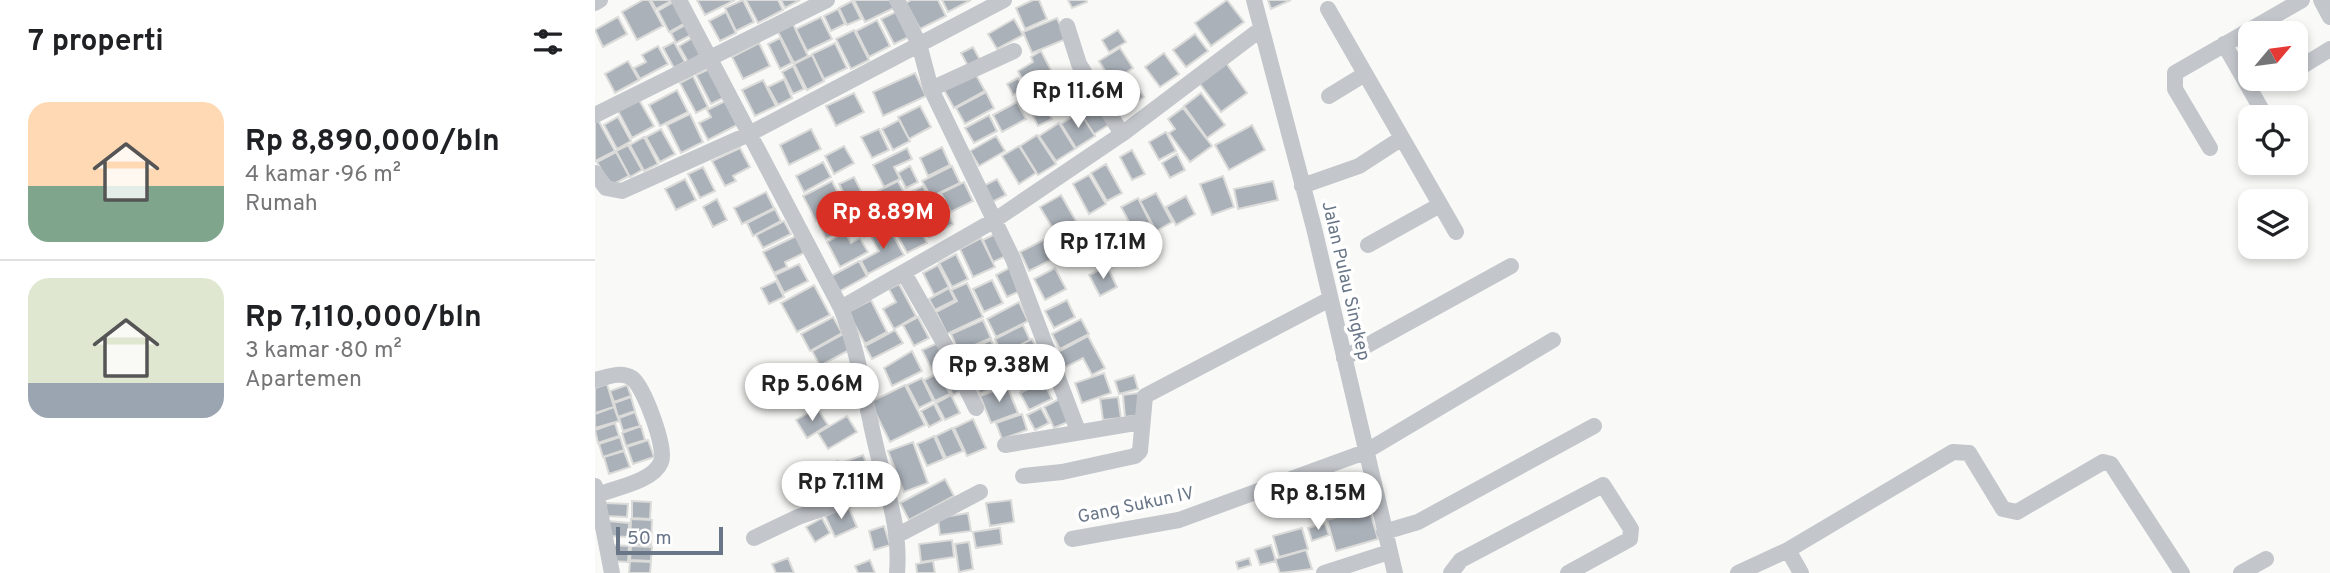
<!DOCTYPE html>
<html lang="id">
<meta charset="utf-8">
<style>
body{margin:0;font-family:Overpass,sans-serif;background:#f2f2f2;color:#202124;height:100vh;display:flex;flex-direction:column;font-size:26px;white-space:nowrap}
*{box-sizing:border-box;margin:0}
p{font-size:23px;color:#757577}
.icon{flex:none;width:38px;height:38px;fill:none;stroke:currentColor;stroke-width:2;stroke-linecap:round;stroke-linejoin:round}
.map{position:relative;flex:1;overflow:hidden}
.drawer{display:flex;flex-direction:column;background:#fff;width:595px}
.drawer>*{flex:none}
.needle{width:46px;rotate:61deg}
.buttons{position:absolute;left:1643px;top:21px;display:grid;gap:14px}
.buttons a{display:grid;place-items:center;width:70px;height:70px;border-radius:14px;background:#fff;box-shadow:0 4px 10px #0003;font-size:35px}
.scale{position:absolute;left:21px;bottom:18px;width:107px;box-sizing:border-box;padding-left:7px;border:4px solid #697688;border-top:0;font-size:19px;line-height:24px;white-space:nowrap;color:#697688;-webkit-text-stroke:5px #fff;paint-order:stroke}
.price{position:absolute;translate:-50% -60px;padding:0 16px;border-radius:24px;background:#fff;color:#222;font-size:23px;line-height:46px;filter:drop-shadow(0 2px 4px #0008)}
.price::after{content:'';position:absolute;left:50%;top:42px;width:21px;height:16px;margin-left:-10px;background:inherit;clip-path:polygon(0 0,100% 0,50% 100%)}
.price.selected{background:#d93025;color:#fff}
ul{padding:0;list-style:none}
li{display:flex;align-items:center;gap:21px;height:175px;padding:0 28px}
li+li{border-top:2px solid #e0e0e0}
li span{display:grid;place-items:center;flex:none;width:196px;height:140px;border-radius:21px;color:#555}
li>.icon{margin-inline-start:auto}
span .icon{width:84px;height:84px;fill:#fffc;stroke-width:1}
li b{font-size:30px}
h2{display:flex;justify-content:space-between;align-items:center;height:84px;padding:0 28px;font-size:30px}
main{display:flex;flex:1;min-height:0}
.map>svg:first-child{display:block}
.building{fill:#abb1b9;stroke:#dbdbd9;stroke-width:2}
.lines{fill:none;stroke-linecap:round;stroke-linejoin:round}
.minor{stroke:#c3c6cb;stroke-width:16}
.labels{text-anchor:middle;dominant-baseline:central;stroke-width:7;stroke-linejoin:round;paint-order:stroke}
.street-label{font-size:18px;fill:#697688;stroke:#fff}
</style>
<main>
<section class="drawer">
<h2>7 properti<svg class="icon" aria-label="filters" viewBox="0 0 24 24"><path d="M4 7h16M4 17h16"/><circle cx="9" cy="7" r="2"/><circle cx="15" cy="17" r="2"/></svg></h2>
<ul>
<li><span style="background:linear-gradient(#ffd9b3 60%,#7fa58c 0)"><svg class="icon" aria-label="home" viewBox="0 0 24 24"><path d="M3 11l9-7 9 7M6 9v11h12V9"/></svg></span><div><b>Rp 8,890,000/bln</b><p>4 kamar · 96 m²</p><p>Rumah</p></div></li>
<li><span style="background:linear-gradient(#dfe7d0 75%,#9aa5b1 0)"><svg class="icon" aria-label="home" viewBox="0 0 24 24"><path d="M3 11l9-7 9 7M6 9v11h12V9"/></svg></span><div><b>Rp 7,110,000/bln</b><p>3 kamar · 80 m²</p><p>Apartemen</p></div></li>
</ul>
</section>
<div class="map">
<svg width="1735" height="573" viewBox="0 0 1735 573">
<rect width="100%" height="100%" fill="#f9faf7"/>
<!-- building -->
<path class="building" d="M48 0H54L68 26 42 40 27 12Z
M56 0H78L61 9Z
M102 0H140L110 15Z
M148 0 159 22 141 31 130 8Z
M151 0H183L188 10 163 23Z
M186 0H205L190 8Z
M259 0H295L299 8 270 22Z
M316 0H343L351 16 325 29 311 3Z
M347 0H376L353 12Z
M438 0H444L452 19 430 29 421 8Z
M473 0H491L492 2 477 8Z
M632 0 649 22 616 46 600 23Z
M673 0H696L676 9Z
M80 1 92 22 74 32 63 11Z
M257 1 266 19 252 25 244 8Z
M243 9 250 24 236 31 229 16Z
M303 11 316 36 299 44 286 19Z
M131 12 141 33 125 41 114 21Z
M23 17 32 34 8 47 0 30Z
M226 17 237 39 212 51 201 29Z
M462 18 471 39 437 53 428 32Z
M419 19 428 35 402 49 393 34Z
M282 20 295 46 274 57 261 31Z
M92 24 98 34 81 43 76 33Z
M198 24 213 56 199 63 183 32Z
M259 30 274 60 256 69 241 39Z
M523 30 531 42 514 52 507 40Z
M600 34 613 51 591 67 578 50Z
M101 36 110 52 93 62 84 46Z
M185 38 197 63 185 69 173 44Z
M79 42 90 62 79 68 68 48Z
M164 43 175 66 148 79 137 57Z
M240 43 252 68 229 79 217 54Z
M63 46 73 64 45 79 39 68 51 62 47 55Z
M378 47 385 60 373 66 366 53Z
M525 48 538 68 517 82 504 61Z
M446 51 457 72 431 86 423 71 438 62 436 57Z
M569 53 584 74 565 87 550 67Z
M217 55 229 81 212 90 199 64Z
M629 60 652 93 626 112 602 80Z
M33 61 44 80 20 93 10 74Z
M198 66 209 89 198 94 187 72Z
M114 69 128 98 116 104 101 75Z
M485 70 499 95 478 106 465 81Z
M320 73 331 96 288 116 278 92Z
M380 73 390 91 359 108 349 90Z
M534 74 549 97 525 113 511 89Z
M98 76 113 107 101 113 85 83Z
M423 78 429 89 418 95 412 84Z
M189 79 197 98 183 105 173 87Z
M462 79 470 93 450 103 443 90Z
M168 80 181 106 160 116 147 90Z
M82 90 93 112 65 126 54 105Z
M391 92 399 108 370 124 361 108Z
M259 93 269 112 241 126 231 106Z
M606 93 630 125 612 138 589 106Z
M44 100 59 126 37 138 23 111Z
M503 100 517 123 499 134 485 112Z
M130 101 142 125 113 140 104 123 116 117 112 110Z
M422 102 431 119 407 132 398 115Z
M325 106 336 127 314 139 303 117Z
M450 107 457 119 443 126 437 114Z
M588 108 617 146 595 162 574 133 580 129 573 119Z
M485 112 500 136 481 148 466 124Z
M95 114 108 142 86 153 72 125Z
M394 115 402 131 379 143 370 128Z
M23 117 36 141 22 149 9 125Z
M3 120 20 151 0 161V122Z
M304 120 315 141 298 150 287 129Z
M464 123 480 149 461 161 444 136Z
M657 125 670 150 634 170 620 145Z
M66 129 80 154 65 162 51 137Z
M216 129 226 149 194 165 185 145Z
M284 129 294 150 277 158 266 137Z
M571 132 581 151 564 160 554 142Z
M442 135 461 164 443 175 425 146Z
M401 136 410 151 384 166 375 151Z
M49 137 63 164 49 171 35 145Z
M33 145 47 170 35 177 21 151Z
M249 146 259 163 239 174 230 156Z
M424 146 441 173 424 184 407 156Z
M347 147 355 165 333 176 325 158Z
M145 148 155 167 138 176 141 181 130 186 117 161Z
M312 148 317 159 299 167 305 179 289 187 278 165Z
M537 150 550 174 537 180 525 157Z
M21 152 34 176 15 186 2 162Z
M582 154 590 170 575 178 567 163Z
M228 162 236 177 209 192 201 176Z
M511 164 527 193 512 201 496 173Z
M315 166 323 182 311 188 303 173Z
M357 166 365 183 336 197 327 181Z
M108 167 120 191 105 198 93 174Z
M494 175 511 204 494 214 478 184Z
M628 176 639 207 617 215 605 184Z
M259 177 267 193 253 201 244 184Z
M90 179 101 200 81 210 70 189Z
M402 179 411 195 397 202 388 186Z
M237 181 249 206 221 221 208 196Z
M303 181 311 197 288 209 279 193Z
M678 181 683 200 643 209 639 189Z
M369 182 378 201 356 212 346 193Z
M328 186 337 203 323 210 314 193Z
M171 192 179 208 147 224 139 208Z
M271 193 279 209 258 220 250 204Z
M561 193 577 222 561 231 545 201Z
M466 195 482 223 461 234 445 207Z
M591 196 600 214 581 225 571 207Z
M543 198 555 222 539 231 526 207Z
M122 199 132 220 118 227 108 207Z
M316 203 322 214 298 227 291 216Z
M347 204 358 224 334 237 323 217Z
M249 208 258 225 231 239 223 222Z
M180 209 186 221 158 236 152 223Z
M283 214 289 226 269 237 262 225Z
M320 219 332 243 312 253 299 229Z
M189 221 196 234 168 248 161 235Z
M293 226 309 255 273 274 266 261 284 251 275 235Z
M250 232 256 243 265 238 273 252 245 267 232 242Z
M404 232 415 254 398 262 388 240Z
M480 233 489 251 474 259 465 240Z
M201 236 209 253 190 262 192 267 179 273 168 252Z
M454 237 464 256 434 271 425 252Z
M386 238 400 267 378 277 365 249Z
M361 254 373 279 357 287 344 263Z
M264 261 272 276 245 291 236 276Z
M204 264 213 281 189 293 180 275Z
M343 265 354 287 339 295 328 273Z
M512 266 522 287 505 296 494 275Z
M416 267 427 290 412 297 401 275Z
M460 268 471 289 450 300 439 279Z
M397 280 408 303 389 312 378 289Z
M181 281 189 297 174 304 166 288Z
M372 283 388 317 352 334 341 312 362 301 356 290Z
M304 284 321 316 299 329 288 309 301 302 294 289Z
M219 285 235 315 202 332 186 303Z
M354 288 360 300 340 310 334 299Z
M276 300 292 332 270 344 253 312Z
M472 300 480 317 459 328 450 311Z
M424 302 433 321 401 337 392 319Z
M238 317 247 333 215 351 206 334Z
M323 317 334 338 319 346 308 325Z
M486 319 494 334 465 349 457 334Z
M388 320 396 338 364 352 356 334Z
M428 325 435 340 407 354 400 339Z
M300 330 308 343 277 359 270 346Z
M248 334 256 349 225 366 217 351Z
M493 336 510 368 497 375 488 358 469 368 461 353Z
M437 339 446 357 415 372 407 354Z
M396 340 403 357 371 371 364 354Z
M345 342 355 361 337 370 327 350Z
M317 351 327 371 297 386 289 368Z
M405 358 415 380 385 394 374 371Z
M447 360 455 376 426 391 418 374Z
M258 365 260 394 224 397 222 367Z
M359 366 370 388 358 395 346 372Z
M344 373 355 394 340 401 329 380Z
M509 373 516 393 487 403 480 383Z
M539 375 543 389 524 394 520 381Z
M327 378 338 401 324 408 312 385Z
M448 381 457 399 434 410 425 393Z
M12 384 19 407 0 413V388Z
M32 385 36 396 19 402 15 391Z
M310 385 330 425 295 442 275 402Z
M412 386 423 413 396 423 385 396Z
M543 393 546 415 530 417 528 395Z
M356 395 365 413 350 420 341 403Z
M36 397 40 411 23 417 19 403Z
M523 397 526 418 508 420 505 399Z
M466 398 477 420 459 428 449 407Z
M339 404 347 420 334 427 326 411Z
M19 407 24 421 0 428V414Z
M222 408 233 425 212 438 201 420Z
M446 408 454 423 440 430 432 415Z
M40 412 45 426 28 431 24 418Z
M427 414 432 430 407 439 401 423Z
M252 416 262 432 233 449 223 433Z
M378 419 391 448 372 456 359 428Z
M20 423 24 436 3 443 0 430Z
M46 426 50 440 31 446 27 433Z
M357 428 368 451 351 458 341 436Z
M339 436 349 459 332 466 322 444Z
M25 437 29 450 8 457 4 444Z
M53 440 59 457 38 464 32 447Z
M318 442 333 483 309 492 293 451Z
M29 451 35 467 14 474 9 457Z
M268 455 274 470 251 478 246 463Z
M243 461 252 487 237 493 228 466Z
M274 471 280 486 258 494 252 479Z
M350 479 359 496 314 520 305 503Z
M416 500 419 522 395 526 391 503Z
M37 501 56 502 55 519 37 518Z
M11 503 33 504 32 517 10 516Z
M253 506 262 527 240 537 230 516Z
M774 508 783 539 741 551 732 520Z
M373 513 376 531 345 535 343 518Z
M227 518 235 533 220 542 211 527Z
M36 519 57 520 56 546 35 545Z
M13 521 34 523V537L13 536Z
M730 523 734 535 717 541 713 528Z
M289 526 295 545 279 550 274 531Z
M405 528 407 544 381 548 378 532Z
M707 528 713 549 684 557 678 536Z
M357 540 359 557 326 562 324 544Z
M374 542 378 569 364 572 360 544Z
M15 545 34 546 33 562 17 561Z
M676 545 681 561 665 565 660 550Z
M36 546 57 547 56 561 35 560Z
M711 550 717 569 685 573 680 559Z
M193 558 199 573H181L177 564Z
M654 558 656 565 643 569 641 562Z
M275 560 280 573H263L260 566Z
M35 561 56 562 55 573H34Z
M338 561 340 573H322L321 564Z"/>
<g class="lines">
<!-- minor -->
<path class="minor" d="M84 0 246 308C264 352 269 396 280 442 290 487 306 526 302 573
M302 0 324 44 336 89 418 259 483 431
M659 0 719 228 800 573
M1726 0 1735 17
M0 3 5 0
M733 9 861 232
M472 26 484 64 527 134
M1629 44 1668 112
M1701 70 1735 49
M1679 83 1686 79
M336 89 419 51
M734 96 770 74
M0 115 232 0
M1615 148 1580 89V73L1707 0
M0 173 11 188 27 191 154 134 409 0
M707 186 764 166 807 138
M773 245 845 205
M309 273 350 345 381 408
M246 308 400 220 527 134 666 29
M749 358 916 266
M0 380C12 377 26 371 37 378 49 387 72 449 66 462 58 482 18 488 0 496
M410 445 546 422
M428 476 467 472 540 456 545 451 550 396 735 299
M0 486 17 573
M789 532 823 522 999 426
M303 535 385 492
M159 538 203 517 293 486
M477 539 584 520 770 452 958 340
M1193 550 1206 573
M729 573 794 552
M856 573 866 560 1008 485 1036 529 1035 539 973 573
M1143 573 1193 550 1358 452 1374 453 1408 509 1422 512 1508 462 1516 464 1587 573
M1646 573 1671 559"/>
</g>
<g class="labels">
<!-- street labels -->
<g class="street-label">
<text transform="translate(750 281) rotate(77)">Jalan Pulau Singkep</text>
<text transform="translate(541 506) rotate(-12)">Gang Sukun IV</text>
</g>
</g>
</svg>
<div class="buttons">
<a><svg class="needle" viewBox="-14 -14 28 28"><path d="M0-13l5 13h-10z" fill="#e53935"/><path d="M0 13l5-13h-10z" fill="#757577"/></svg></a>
<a><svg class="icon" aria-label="locate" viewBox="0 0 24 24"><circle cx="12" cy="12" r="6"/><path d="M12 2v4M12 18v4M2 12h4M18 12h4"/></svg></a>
<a><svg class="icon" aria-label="layers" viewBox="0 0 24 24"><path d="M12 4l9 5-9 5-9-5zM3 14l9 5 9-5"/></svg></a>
</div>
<div class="scale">50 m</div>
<b class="price" style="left:483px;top:130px">Rp 11.6M</b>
<b class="price selected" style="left:288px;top:251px">Rp 8.89M</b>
<b class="price" style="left:508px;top:281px">Rp 17.1M</b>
<b class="price" style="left:404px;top:404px">Rp 9.38M</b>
<b class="price" style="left:217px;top:423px">Rp 5.06M</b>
<b class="price" style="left:246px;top:521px">Rp 7.11M</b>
<b class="price" style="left:723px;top:532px">Rp 8.15M</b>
</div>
</main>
